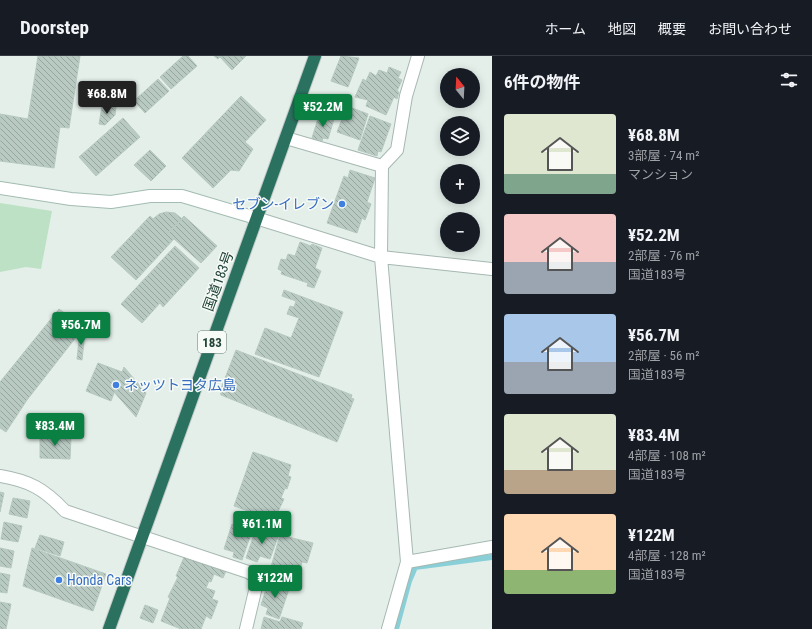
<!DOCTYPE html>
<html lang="ja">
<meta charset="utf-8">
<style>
body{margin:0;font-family:"Roboto Condensed","Noto Sans JP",sans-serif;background:#20242c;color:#f1f3f6;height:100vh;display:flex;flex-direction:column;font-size:15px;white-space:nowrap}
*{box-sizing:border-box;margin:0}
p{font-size:13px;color:#9ea1a6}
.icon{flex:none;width:22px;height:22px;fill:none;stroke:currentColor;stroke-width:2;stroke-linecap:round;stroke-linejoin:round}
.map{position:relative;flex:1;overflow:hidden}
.side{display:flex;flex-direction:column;background:#171b24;width:320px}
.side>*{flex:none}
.needle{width:26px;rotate:342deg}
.controls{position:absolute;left:440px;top:12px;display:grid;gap:8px}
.controls a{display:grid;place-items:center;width:40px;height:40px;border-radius:50%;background:#171b24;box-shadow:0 2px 10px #0003;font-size:20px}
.price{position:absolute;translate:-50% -34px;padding:0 9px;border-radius:4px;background:#0b8043;color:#fff;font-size:13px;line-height:26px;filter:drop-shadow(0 1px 2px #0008)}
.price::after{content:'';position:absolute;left:50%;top:24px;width:12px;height:9px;margin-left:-6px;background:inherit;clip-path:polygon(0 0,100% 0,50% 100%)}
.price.on{background:#222;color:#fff}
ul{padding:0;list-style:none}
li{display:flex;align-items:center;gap:12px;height:100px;padding:0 12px}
li span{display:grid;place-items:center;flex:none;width:112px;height:80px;border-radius:4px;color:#555}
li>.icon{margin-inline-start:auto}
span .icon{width:48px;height:48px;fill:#fffc;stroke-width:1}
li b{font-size:17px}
h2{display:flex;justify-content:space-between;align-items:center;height:48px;padding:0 12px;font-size:17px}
header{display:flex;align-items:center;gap:24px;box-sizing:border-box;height:56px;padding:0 20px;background:#171b24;border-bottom:1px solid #363941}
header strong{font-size:19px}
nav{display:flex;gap:22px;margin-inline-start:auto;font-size:14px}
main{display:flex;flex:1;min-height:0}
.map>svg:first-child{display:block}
.green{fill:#bce1c4}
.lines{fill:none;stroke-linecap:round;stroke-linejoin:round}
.stream{stroke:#89cfd8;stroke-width:6}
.building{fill:url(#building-back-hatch);stroke:#b6c9c0}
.street-casing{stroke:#a6b8b1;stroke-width:14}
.secondary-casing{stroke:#a2bcb1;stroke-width:14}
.highway-casing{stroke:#c1cac7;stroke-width:14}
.street{stroke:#fff;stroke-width:12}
.secondary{stroke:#fff;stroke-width:12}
.highway{stroke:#2b7160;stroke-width:12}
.shop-dot{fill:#3f7fe0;stroke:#f6fbf8;stroke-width:1.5}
.labels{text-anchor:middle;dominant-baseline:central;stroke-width:3;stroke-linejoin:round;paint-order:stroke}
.shield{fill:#f6fbf8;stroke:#627a72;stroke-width:1}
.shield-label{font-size:13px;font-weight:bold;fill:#224338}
.shop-label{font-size:14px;fill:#366cbe;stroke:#f6fbf8;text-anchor:start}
.street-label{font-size:14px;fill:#224338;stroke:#f6fbf8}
</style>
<header>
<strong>Doorstep</strong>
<nav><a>ホーム</a><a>地図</a><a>概要</a><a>お問い合わせ</a></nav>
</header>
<main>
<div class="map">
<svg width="492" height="573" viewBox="0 0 492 573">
<defs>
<pattern id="building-back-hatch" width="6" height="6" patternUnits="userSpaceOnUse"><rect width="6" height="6" fill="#b9cac3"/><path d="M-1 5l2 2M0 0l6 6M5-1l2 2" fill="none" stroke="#96a69f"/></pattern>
</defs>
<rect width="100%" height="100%" fill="#e4efea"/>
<!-- green -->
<path class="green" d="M0 147 52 155 41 213 26 211 0 216Z"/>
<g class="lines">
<!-- stream -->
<path class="stream" d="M396 573 409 525 415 511 492 501"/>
</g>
<!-- building -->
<path class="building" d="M38 0H80L69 72 60 71 54 112 0 105V58L28 63Z
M183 0H188L197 10 171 33 160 21Z
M214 0H246L232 14 220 1 218 3Z
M341 0 359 2 348 31 331 25Z
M389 11 401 16 398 22 402 24 397 35 399 36 397 43 394 41 386 59 366 50 368 44 355 41 363 23 366 25 370 16 376 20 379 14 387 17Z
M158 23 169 35 145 57 134 45Z
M241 40 266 64 245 86 253 93 239 115 231 114 213 132 182 102Z
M102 50 116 51 115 59 105 69 99 68Z
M347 50 368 58 360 84 337 76Z
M319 59 334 63 328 83 323 82 322 85 312 82Z
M370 60 391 68 381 96 378 95 377 100 358 94Z
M123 62 140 81 96 120 79 101Z
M150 94 166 110 151 125 134 109Z
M350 114 375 122 367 146 371 148 365 164 362 162 357 177 327 167 344 120 348 122Z
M166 156 175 157 182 163 168 177 153 163 159 158Z
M150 160 168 177 184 160 217 190 201 207 174 183 136 224 111 201Z
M300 186 311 190 312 188 322 192 315 212 321 215 314 232 307 230 308 227 281 218 282 215 278 213 281 203 286 204 288 198 295 200Z
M175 190 199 212 163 251 160 247 142 267 121 248Z
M284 234 343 256 319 321 255 298 265 272 291 282 299 262 287 258 290 250 294 251 296 245 282 240Z
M59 253 84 271 27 344 6 376 0 372V326Z
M80 276H85L82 304 77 303Z
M236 294 352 339 351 342 354 343 337 386 221 339 220 335Z
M98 307 122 316 111 345 86 335Z
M124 311 146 337 136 361 114 336Z
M40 380 71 381 70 403 40 402Z
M253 396 291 409 288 420 291 421 287 433 285 432 281 442 284 443 274 464 234 450Z
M0 436 4 437 0 456Z
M13 442 30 445 27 462 9 458Z
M4 466 22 470 18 486 1 483Z
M232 468 243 472 244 469 253 472 242 504 233 501 234 496 224 493Z
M256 473 265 476 266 473 279 478 270 503 260 500 257 506 246 502Z
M40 479 64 486 60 500 35 492Z
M280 479 313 487 307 507 302 506 300 514 290 511 289 514 283 512 282 515 271 511Z
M0 492 14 495 11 512 0 510Z
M32 492 106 518 93 555 23 530Z
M185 499 226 515 223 522 214 518 211 526 209 525 206 532 215 535 212 543 218 545 211 563 206 560 201 573H181L161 565 170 542 168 541 178 521 176 520Z
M0 517 10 519 7 537 0 536Z
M275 525 290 530 279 563 266 558 268 552 261 549 267 530 272 532Z
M0 546 11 548 6 573H0Z
M145 549 158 554 153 567 140 562Z
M264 561 280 566 282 561 303 567 301 573H261Z"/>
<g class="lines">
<!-- street casing -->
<g class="street-casing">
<path id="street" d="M286 82 382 110
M256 162 381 201 492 213
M0 420C30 425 44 433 65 455L248 516 256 521 255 535 246 573
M407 506 492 491
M388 573 407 506 381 201 382 110 397 94 406 40 418 0"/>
</g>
<!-- secondary casing -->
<g class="secondary-casing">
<path id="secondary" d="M0 132 71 143 111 146 150 140H182L256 162"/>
</g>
<!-- highway casing -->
<g class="highway-casing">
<path id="highway" d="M109 573 315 0"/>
</g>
<!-- street -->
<use href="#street" class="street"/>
<!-- secondary -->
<use href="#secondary" class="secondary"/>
<!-- highway -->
<use href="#highway" class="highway"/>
</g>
<!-- markers -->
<g class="shop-dot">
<circle cx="342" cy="148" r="4"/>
<circle cx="116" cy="329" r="4"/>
<circle cx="59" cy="524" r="4"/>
</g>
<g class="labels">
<!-- shield labels -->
<rect class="shield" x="198" y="275" width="28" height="22" rx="3"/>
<g class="shield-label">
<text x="212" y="286">183</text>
</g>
<!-- shop labels -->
<g class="shop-label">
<text x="334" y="148" text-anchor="end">セブン-イレブン</text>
<text x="124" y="329">ネッツトヨタ広島</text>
<text x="67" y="524">Honda Cars</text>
</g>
<!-- street labels -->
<g class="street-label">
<text transform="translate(218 225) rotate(-70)">国道183号</text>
</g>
</g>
</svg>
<div class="controls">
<a><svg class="needle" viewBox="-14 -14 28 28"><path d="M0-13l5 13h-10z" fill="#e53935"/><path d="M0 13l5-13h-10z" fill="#9ea1a6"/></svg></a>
<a><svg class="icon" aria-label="layers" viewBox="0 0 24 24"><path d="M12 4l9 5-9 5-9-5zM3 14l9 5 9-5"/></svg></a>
<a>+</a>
<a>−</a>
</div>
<b class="price on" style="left:107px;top:59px">¥68.8M</b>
<b class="price" style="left:323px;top:72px">¥52.2M</b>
<b class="price" style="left:81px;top:290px">¥56.7M</b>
<b class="price" style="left:55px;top:391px">¥83.4M</b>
<b class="price" style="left:262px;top:489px">¥61.1M</b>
<b class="price" style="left:275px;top:543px">¥122M</b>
</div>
<section class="side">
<h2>6件の物件<svg class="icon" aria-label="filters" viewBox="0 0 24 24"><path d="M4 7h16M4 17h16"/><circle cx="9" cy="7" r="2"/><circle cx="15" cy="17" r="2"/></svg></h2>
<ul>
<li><span style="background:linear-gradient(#dfe7d0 75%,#7fa58c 0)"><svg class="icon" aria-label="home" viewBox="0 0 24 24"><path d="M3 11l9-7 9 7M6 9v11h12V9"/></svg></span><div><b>¥68.8M</b><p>3部屋 · 74 m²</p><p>マンション</p></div></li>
<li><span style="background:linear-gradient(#f6c9c9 60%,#9aa5b1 0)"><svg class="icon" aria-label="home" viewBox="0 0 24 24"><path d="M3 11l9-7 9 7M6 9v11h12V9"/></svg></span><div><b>¥52.2M</b><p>2部屋 · 76 m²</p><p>国道183号</p></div></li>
<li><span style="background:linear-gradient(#a9c7e8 60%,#9aa5b1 0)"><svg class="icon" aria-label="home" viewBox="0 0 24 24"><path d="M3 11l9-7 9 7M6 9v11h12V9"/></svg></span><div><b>¥56.7M</b><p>2部屋 · 56 m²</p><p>国道183号</p></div></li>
<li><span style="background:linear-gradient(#dfe7d0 70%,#b9a48a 0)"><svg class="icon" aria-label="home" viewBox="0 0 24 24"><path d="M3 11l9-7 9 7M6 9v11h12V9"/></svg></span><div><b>¥83.4M</b><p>4部屋 · 108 m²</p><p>国道183号</p></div></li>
<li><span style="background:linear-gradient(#ffd9b3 70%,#8fb573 0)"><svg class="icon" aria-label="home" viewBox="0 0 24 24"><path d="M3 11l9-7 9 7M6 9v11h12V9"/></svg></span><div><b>¥122M</b><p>4部屋 · 128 m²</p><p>国道183号</p></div></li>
</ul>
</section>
</main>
